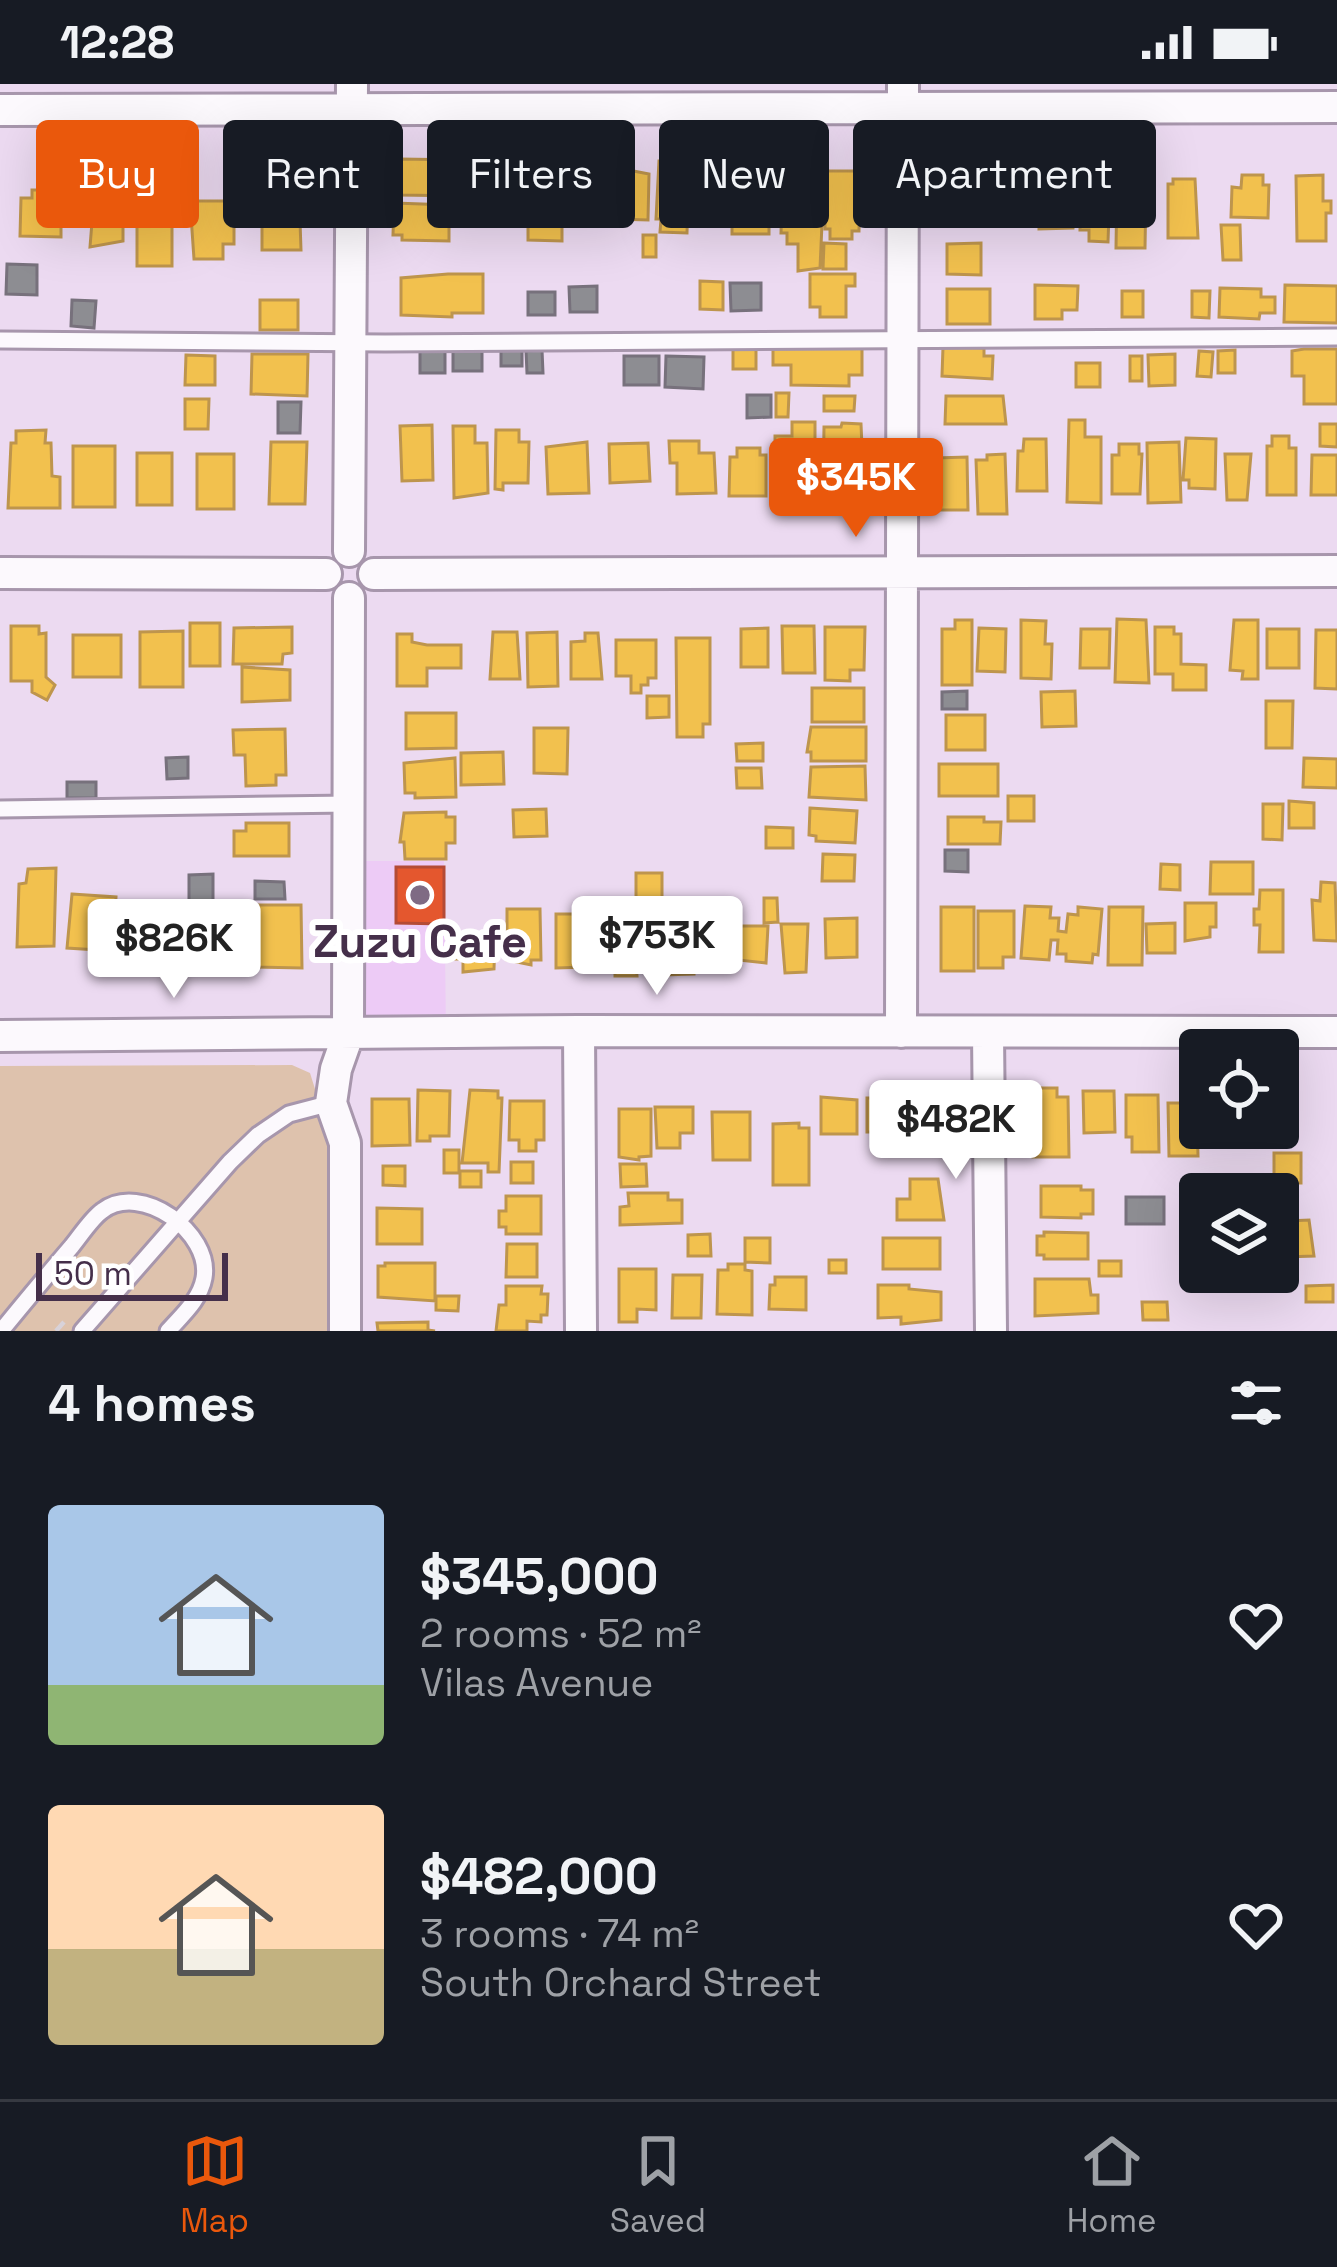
<!DOCTYPE html>
<meta charset="utf-8">
<style>
body{margin:0;font-family:"Space Grotesk",sans-serif;background:#20242c;color:#f1f3f6;height:100vh;display:flex;flex-direction:column;font-size:45px;white-space:nowrap}
*{box-sizing:border-box;margin:0}
p{font-size:39px;color:#9ea1a6}
.icon{flex:none;width:66px;height:66px;fill:none;stroke:currentColor;stroke-width:2;stroke-linecap:round;stroke-linejoin:round}
.map{position:relative;height:1247px;overflow:hidden}
.drawer{display:flex;flex-direction:column;background:#171b24;flex:1}
.drawer>*{flex:none}
.top-card{position:absolute;left:36px;top:36px;width:1266px;height:108px;display:flex;gap:24px}
.controls{position:absolute;left:1179px;top:945px;display:grid;gap:24px}
.controls a{display:grid;place-items:center;width:120px;height:120px;border-radius:12px;background:#171b24;box-shadow:0 12px 48px #0002;font-size:60px}
.scale{position:absolute;left:36px;bottom:30px;width:192px;box-sizing:border-box;padding-left:12px;border:6px solid #452f4a;border-top:0;font-size:33px;line-height:42px;white-space:nowrap;color:#452f4a;-webkit-text-stroke:9px #fff;paint-order:stroke}
.price{position:absolute;translate:-50% -102px;padding:0 27px;border-radius:12px;background:#fff;color:#222;font-size:39px;line-height:78px;filter:drop-shadow(0 3px 6px #0008)}
.price::after{content:'';position:absolute;left:50%;top:72px;width:36px;height:27px;margin-left:-18px;background:inherit;clip-path:polygon(0 0,100% 0,50% 100%)}
.price.selected{background:#ea580c;color:#fff}
ul{padding:0;list-style:none}
li{display:flex;align-items:center;gap:36px;height:300px;padding:0 48px}
li span{display:grid;place-items:center;flex:none;width:336px;height:240px;border-radius:12px;color:#555}
li>.icon{margin-inline-start:auto}
span .icon{width:144px;height:144px;fill:#fffc;stroke-width:1}
li b{font-size:51px}
h2{display:flex;justify-content:space-between;align-items:center;height:144px;padding:0 48px;font-size:51px}
.tag{padding:0 42px;border-radius:12px;background:#171b24;box-shadow:0 12px 48px #0002;font-size:42px;line-height:108px}
.tag.selected{background:#ea580c;color:#fff}
.status{display:flex;justify-content:space-between;align-items:center;height:84px;padding:0 60px;background:#171b24;direction:ltr}
.status svg{height:33px;fill:currentColor}
.menu{display:flex;justify-content:space-around;align-items:center;height:168px;border-top:3px solid #363941;background:#171b24;font-size:33px;color:#9ea1a6}
.menu a{display:grid;justify-items:center;gap:6px}
.menu .selected{color:#ea580c}
.map>svg:first-child{display:block}
.built{fill:#edcbf6}
.green{fill:#dec2ad}
.homes{fill:#f2c14e;stroke:#be954d;stroke-width:3}
.shops{fill:#e4572e;stroke:#b44b36;stroke-width:3}
.industry{fill:#8d8d92;stroke:#77717c;stroke-width:3}
.lines{fill:none;stroke-linecap:round;stroke-linejoin:round}
.lane-casing{stroke:#a796ac;stroke-width:21}
.street-casing{stroke:#a796ac;stroke-width:36}
.path{stroke:#d8d2d9;stroke-width:4.5;stroke-dasharray:12 6;stroke-linecap:butt}
.lane{stroke:#fcf9fd;stroke-width:15}
.street{stroke:#fcf9fd;stroke-width:30}
.poi-dot{fill:#7f6b84;stroke:#fff;stroke-width:4.5}
.labels{text-anchor:middle;dominant-baseline:central;stroke-width:12;stroke-linejoin:round;paint-order:stroke}
.poi-label{font-size:45px;font-weight:bold;fill:#452f4a;stroke:#fff}
</style>
<div class="status"><b>12:28</b><svg viewBox="0 0 49 12"><path d="M0 12V9h3v3zM5 12V6h3v6zM10 12V3h3v9zM15 12V0h3v12zM26 1h20v11H26zM47 4h2v5h-2z"/></svg></div>
<div class="map">
<svg width="1337" height="1247" viewBox="0 0 1337 1247">
<rect width="100%" height="100%" fill="#ecdaf1"/>
<!-- built -->
<path class="built" d="M350 777H444L446 949 348 951Z"/>
<!-- green -->
<path class="green" d="M292 981 310 989 330 1053 335 1247H0V982Z"/>
<!-- homes -->
<path class="homes" d="M399 75 466 76V112L399 111Z
M659 77 689 78 687 149 660 148 661 135H656Z
M702 77 726 78 725 136H694L695 88 701 89Z
M732 78H769V150H732Z
M966 78H982L983 122 947 123 946 83 967 82Z
M783 80 815 84 814 124H817V140H822L820 184 798 187V160H787V149H781Z
M490 81 522 82 521 118 489 117Z
M623 85 649 90 648 136 615 135 617 90H623Z
M577 86 610 87 608 128 576 127Z
M992 86 1028 87 1027 126H991Z
M825 87H860L859 147H852V155H830V145H825Z
M528 90H562V157L528 156Z
M1049 91 1070 92 1069 103H1074L1073 144 1039 145 1040 97H1048Z
M1242 91H1263V101H1269L1268 134 1231 133 1232 103 1241 104Z
M1323 91V117H1331V129H1326V157H1297L1296 92Z
M1122 94H1139V103L1146 104 1145 164H1116L1117 101H1122Z
M1081 95H1099V101H1110L1108 158 1089 157V146H1080Z
M1173 95H1195L1198 154H1168V100H1173Z
M32 106H61V153L20 152 21 114H32Z
M94 113H123V157L90 163Z
M190 117H234V160H223V175H194Z
M394 119 449 121V157L402 156V151H393Z
M137 131H172V182H137Z
M262 137H300L301 166H262Z
M1221 141H1240L1241 176H1223Z
M643 151H656V173H643Z
M824 159 846 160V185H823Z
M981 159V191L947 190V160Z
M448 190H483V229H452V233L401 231V194Z
M810 190H855V202H846V233H820V223H810Z
M700 197 723 198V226L700 225Z
M1035 201 1078 202 1077 226H1062V235H1035Z
M1285 201 1337 202V239L1284 238Z
M1220 204 1261 205V213H1275V229H1260L1259 235 1219 233Z
M947 205H990V240H947Z
M1122 207H1143V233H1122Z
M1192 207H1210L1209 234 1192 233Z
M260 216H298V246H260Z
M862 262V291H849V302L791 301V281H773V263Z
M943 263 984 264V272H993L992 295 942 292Z
M733 264H756V285H733Z
M1304 265H1337V320H1304V292H1292V267Z
M1235 266V289H1218V267Z
M1199 267 1213 268 1211 293 1197 292Z
M252 270H308L307 312 251 310Z
M1175 270V301L1149 302 1148 271Z
M186 271 215 272V301H185Z
M1130 272H1142V297H1130Z
M1076 279H1100V303H1076Z
M776 309H789L788 333H776Z
M824 312H855L854 327H824Z
M946 312H1003L1006 340H945Z
M185 315H209L208 345H185Z
M1069 336H1085V353H1101V419L1067 418Z
M792 338H815V419H789V412H775V352H792Z
M842 339 861 340 864 410 823 409 824 343H841Z
M1320 340H1337V363L1320 362Z
M432 341 433 396 402 397 400 342Z
M453 342H475V359H487L488 409 454 414Z
M46 346 45 359H51L52 392 60 393V424H8L11 359H16V347Z
M496 346H519V358H529L528 399H503V406L495 405Z
M1272 352H1289V364H1296V411H1267V362H1272Z
M1186 354 1216 355 1215 405 1189 404V396H1183Z
M1024 355H1046L1047 407H1017L1018 367H1023Z
M669 357H699V369H714L716 409 677 410V379H670Z
M271 358H307L305 420H269Z
M587 358 589 409 548 410 546 363Z
M1179 358 1181 418 1148 419 1147 359Z
M648 359 650 397 610 399 609 360Z
M1119 360H1139V370H1142L1140 410H1112V371H1119Z
M73 362H115V423H73Z
M737 364H760V371H766V412H729L730 373H737Z
M137 369H172V421H137Z
M197 370H234V425H197Z
M1005 370 1007 430H978L976 376H987V371Z
M1225 370H1251L1247 416H1227Z
M1312 371H1337V411H1311Z
M967 373 968 426H937L936 374Z
M1117 535 1146 536 1149 599 1115 598Z
M955 536H972V601H942V545H955Z
M1021 536 1046 537 1045 560H1052L1051 595 1021 594Z
M1234 536H1258V595H1242L1243 587 1230 586Z
M190 539H220V582H190Z
M11 542H39V550L46 549V593L55 601 47 616 32 608V597H11Z
M782 542H814L815 589H783Z
M292 543V569L283 570 282 580H233L234 544Z
M825 543H865L864 586H850V597L825 596Z
M1155 543H1174V550H1181V580L1206 581V606H1173V590H1155Z
M768 544V583H741V545Z
M979 544 1006 545 1005 588 977 587Z
M1081 545H1110L1109 584H1080Z
M1267 545H1299V584H1267Z
M1316 546H1337V605L1315 604Z
M183 547V603H140V548Z
M493 548H517L520 595H490Z
M557 548 558 602 528 603 527 549Z
M585 549H598L602 595H571V558L585 557Z
M397 550H412V558L427 561H461V584H427V602H397Z
M73 551H121V593H73Z
M676 554H710V640H703V653H677Z
M616 556H656V594H648V601H641V609H631V592H616Z
M242 583 290 586V616L242 618Z
M812 604H864V638H812Z
M1075 607 1076 642 1042 643 1041 608Z
M647 612H669V633L647 634Z
M1266 617H1293L1292 664H1266Z
M406 629H456V664L406 665Z
M946 631H985V666H946Z
M811 643H866V677H811V668H807Z
M534 644H568L567 690 534 689Z
M285 645 286 691H276V701L246 702 245 671H234L233 646Z
M763 659V677H737L736 660Z
M503 668 504 700 461 701V669Z
M455 674 456 713 415 714V709H405L404 679Z
M1304 674 1337 675V704L1303 703Z
M939 680H998V712H939Z
M865 682 866 716 809 713 811 683Z
M736 684H761L762 704H737Z
M1008 712H1034V737H1008Z
M1289 717 1314 719V744H1289Z
M1263 720H1283L1282 756 1263 755Z
M810 724 857 727 855 759 816 757V752L809 751Z
M546 725 547 752 514 753 513 726Z
M446 728V733H455V759H446V775H405L404 758H400L404 729Z
M948 733H984V738H1001L1000 760H948Z
M246 739H289V772H234V747H246Z
M766 743 793 744V764H766Z
M823 770 855 771 854 797H822Z
M1211 778H1253V810H1210Z
M1161 780 1180 781V806L1160 805Z
M56 784 54 862 17 863 19 800 26 799 28 785Z
M636 789H662V816H636Z
M1321 798 1335 799 1337 857 1314 856 1312 816 1320 817Z
M1260 806H1283V868H1259L1260 841H1254V825H1259Z
M72 810 116 813 113 867 67 864Z
M764 814H777L778 838 764 839Z
M1185 819H1216V843H1210V853L1185 857Z
M145 820H184L183 877H147Z
M255 821H301L302 884 255 883Z
M1025 822 1051 823 1050 834H1059L1058 847 1066 848 1068 830 1078 831V823L1102 825 1098 871 1093 870 1092 879 1066 877V870H1057L1058 856H1051L1049 876 1021 874Z
M941 823H974V887H941Z
M1109 823H1143L1142 881H1108Z
M507 825H540L541 876H531V881L507 876Z
M978 827H1014V873H1003V884H978Z
M195 830H238L239 878H194Z
M556 830H588L589 883 556 884Z
M611 833H632L637 892H615V883H600V852H611Z
M857 834V873L826 874 825 835Z
M662 837H693L694 890 662 891Z
M1175 839V869H1147L1146 840Z
M781 840H808L806 888 785 889Z
M738 842H768L766 879 738 876Z
M700 844H730L728 888H701Z
M449 853H495L494 885 463 888V875H449Z
M1032 1004H1057V1013H1068L1069 1073H1033Z
M418 1006 450 1007 449 1052H430V1057H417Z
M470 1006 498 1007V1014H502L499 1088H488V1079H462Z
M1083 1007H1114L1115 1048 1084 1049Z
M1278 1008 1281 1049H1251V1044H1278Z
M886 1009H907L901 1048H867V1014H886Z
M919 1010H953V1058H919Z
M1126 1011H1158L1159 1068H1132V1053H1126Z
M821 1013 857 1016V1050H821Z
M372 1015H409L410 1061 372 1062Z
M510 1017H544V1056H536V1067H519V1056H509Z
M1168 1019H1197L1198 1072H1169Z
M655 1023H693V1049H680V1064H657Z
M619 1025H651V1072L639 1073V1076L619 1073Z
M712 1028H750V1076H713Z
M799 1039V1044H809V1101H773V1040Z
M1212 1044H1242V1052H1212Z
M444 1066H459V1089H444Z
M1274 1069H1301V1099H1274Z
M511 1078H533V1099H511Z
M620 1080H646L647 1102 621 1103Z
M383 1082H405V1102L383 1101Z
M460 1087H481V1103H460Z
M910 1095H938L944 1136H897V1115H910Z
M1041 1102H1081V1106H1093V1130H1081V1134L1041 1133Z
M628 1109H668V1116H682V1139L620 1141V1123L629 1122Z
M506 1112H541V1150H506V1143H499V1127H506Z
M377 1124 422 1125V1160H377Z
M1309 1136 1314 1172 1285 1173 1287 1137Z
M1044 1148 1088 1149V1175H1044V1171H1037V1152H1044Z
M710 1150 711 1172H688V1151Z
M745 1154H770V1179L745 1178Z
M883 1154H940V1185H883Z
M507 1160H537V1193H506Z
M829 1176H846V1189H829Z
M1099 1177H1121V1192H1099Z
M385 1179H435V1217L378 1213V1182H385Z
M728 1180H745V1186L752 1187V1231L717 1230 718 1186H728Z
M619 1185H656V1226L637 1225V1238H619Z
M673 1191H702L701 1234H672Z
M775 1193H806V1226L769 1225 770 1201H775Z
M1035 1195H1089L1091 1211H1098V1229L1035 1232Z
M878 1201H909V1205L941 1208V1236L901 1240V1233L878 1234Z
M1333 1201V1218H1306V1202Z
M506 1202H542L541 1210H548L547 1231H541V1238L527 1237V1247H496L499 1221H506Z
M436 1212H459L458 1227 436 1226Z
M1142 1218H1167L1168 1236H1143Z
M428 1238V1246L435 1247H378L377 1239Z"/>
<!-- shops -->
<path class="shops" d="M396 783H444V840L396 839Z"/>
<!-- industry -->
<path class="industry" d="M7 180 37 181V211L6 210Z
M730 199H761V226L731 227Z
M597 202V228H570L569 203Z
M528 208H555V231H528Z
M72 216 96 217 94 244 71 242Z
M453 261H482V287H453Z
M501 262H522V282H501Z
M420 265 445 266V289H420Z
M542 266 543 289H527L526 267Z
M624 272H659V301H624Z
M666 272 704 273 703 305 665 303Z
M747 311H771V333L747 334Z
M278 318H301L300 349H278Z
M967 607V625H942V608Z
M188 673V694L167 695 166 674Z
M67 698H96V714H67Z
M945 766H968V788L945 787Z
M213 790V822H189V791Z
M255 797 284 798 285 815H255Z
M1126 1113H1164V1140H1126Z"/>
<g class="lines">
<!-- lane casing -->
<g class="lane-casing">
<path id="lane" d="M0 256 385 259 1337 253
M0 725 350 720
M1 1247C24 1219 48 1190 72 1162 81 1151 91 1135 102 1127 141 1097 212 1149 204 1194 200 1216 182 1231 168 1247
M82 1247 230 1078 258 1051 289 1030 331 1019"/>
</g>
<!-- street casing -->
<g class="street-casing">
<path id="street" d="M0 26 1337 23
M349 467 352 0
M0 489 326 490
M374 490 1337 487
M579 947 581 1247
M901 948 903 0
M988 949 991 1247
M0 952 579 947 1337 948
M345 1247V1059L331 1019 336 985 348 951 349 514"/>
</g>
<!-- path -->
<path class="path" d="M56 1247 64 1238"/>
<!-- lane -->
<use href="#lane" class="lane"/>
<!-- street -->
<use href="#street" class="street"/>
</g>
<!-- markers -->
<circle class="poi-dot" cx="420" cy="811" r="12"/>
<g class="labels">
<!-- poi labels -->
<g class="poi-label">
<text x="420" y="857">Zuzu Cafe</text>
</g>
</g>
</svg>
<div class="controls">
<a><svg class="icon" aria-label="locate" viewBox="0 0 24 24"><circle cx="12" cy="12" r="6"/><path d="M12 2v4M12 18v4M2 12h4M18 12h4"/></svg></a>
<a><svg class="icon" aria-label="layers" viewBox="0 0 24 24"><path d="M12 4l9 5-9 5-9-5zM3 14l9 5 9-5"/></svg></a>
</div>
<div class="scale">50 m</div>
<b class="price selected" style="left:856px;top:456px">$345K</b>
<b class="price" style="left:657px;top:914px">$753K</b>
<b class="price" style="left:174px;top:917px">$826K</b>
<b class="price" style="left:956px;top:1098px">$482K</b>
<div class="top-card">
<a class="tag selected">Buy</a>
<a class="tag">Rent</a>
<a class="tag">Filters</a>
<a class="tag">New</a>
<a class="tag">Apartment</a>
</div>
</div>
<section class="drawer">
<h2>4 homes<svg class="icon" aria-label="filters" viewBox="0 0 24 24"><path d="M4 7h16M4 17h16"/><circle cx="9" cy="7" r="2"/><circle cx="15" cy="17" r="2"/></svg></h2>
<ul>
<li><span style="background:linear-gradient(#a9c7e8 75%,#8fb573 0)"><svg class="icon" aria-label="home" viewBox="0 0 24 24"><path d="M3 11l9-7 9 7M6 9v11h12V9"/></svg></span><div><b>$345,000</b><p>2 rooms · 52 m²</p><p>Vilas Avenue</p></div><svg class="icon" aria-label="heart" viewBox="0 0 24 24"><path d="M12 20l-8-8c-3-5 5-10 8-4 3-6 11-1 8 4z"/></svg></li>
<li><span style="background:linear-gradient(#ffd9b3 60%,#c2b280 0)"><svg class="icon" aria-label="home" viewBox="0 0 24 24"><path d="M3 11l9-7 9 7M6 9v11h12V9"/></svg></span><div><b>$482,000</b><p>3 rooms · 74 m²</p><p>South Orchard Street</p></div><svg class="icon" aria-label="heart" viewBox="0 0 24 24"><path d="M12 20l-8-8c-3-5 5-10 8-4 3-6 11-1 8 4z"/></svg></li>
</ul>
</section>
<nav class="menu">
<a class="selected"><svg class="icon" aria-label="map" viewBox="0 0 24 24"><path d="M3 6l6-2 6 2 6-2v14l-6 2-6-2-6 2zM9 4v14M15 6v14"/></svg>Map</a>
<a><svg class="icon" aria-label="saved" viewBox="0 0 24 24"><path d="M7 4h10v16l-5-4-5 4z"/></svg>Saved</a>
<a><svg class="icon" aria-label="home" viewBox="0 0 24 24"><path d="M3 11l9-7 9 7M6 9v11h12V9"/></svg>Home</a>
</nav>
